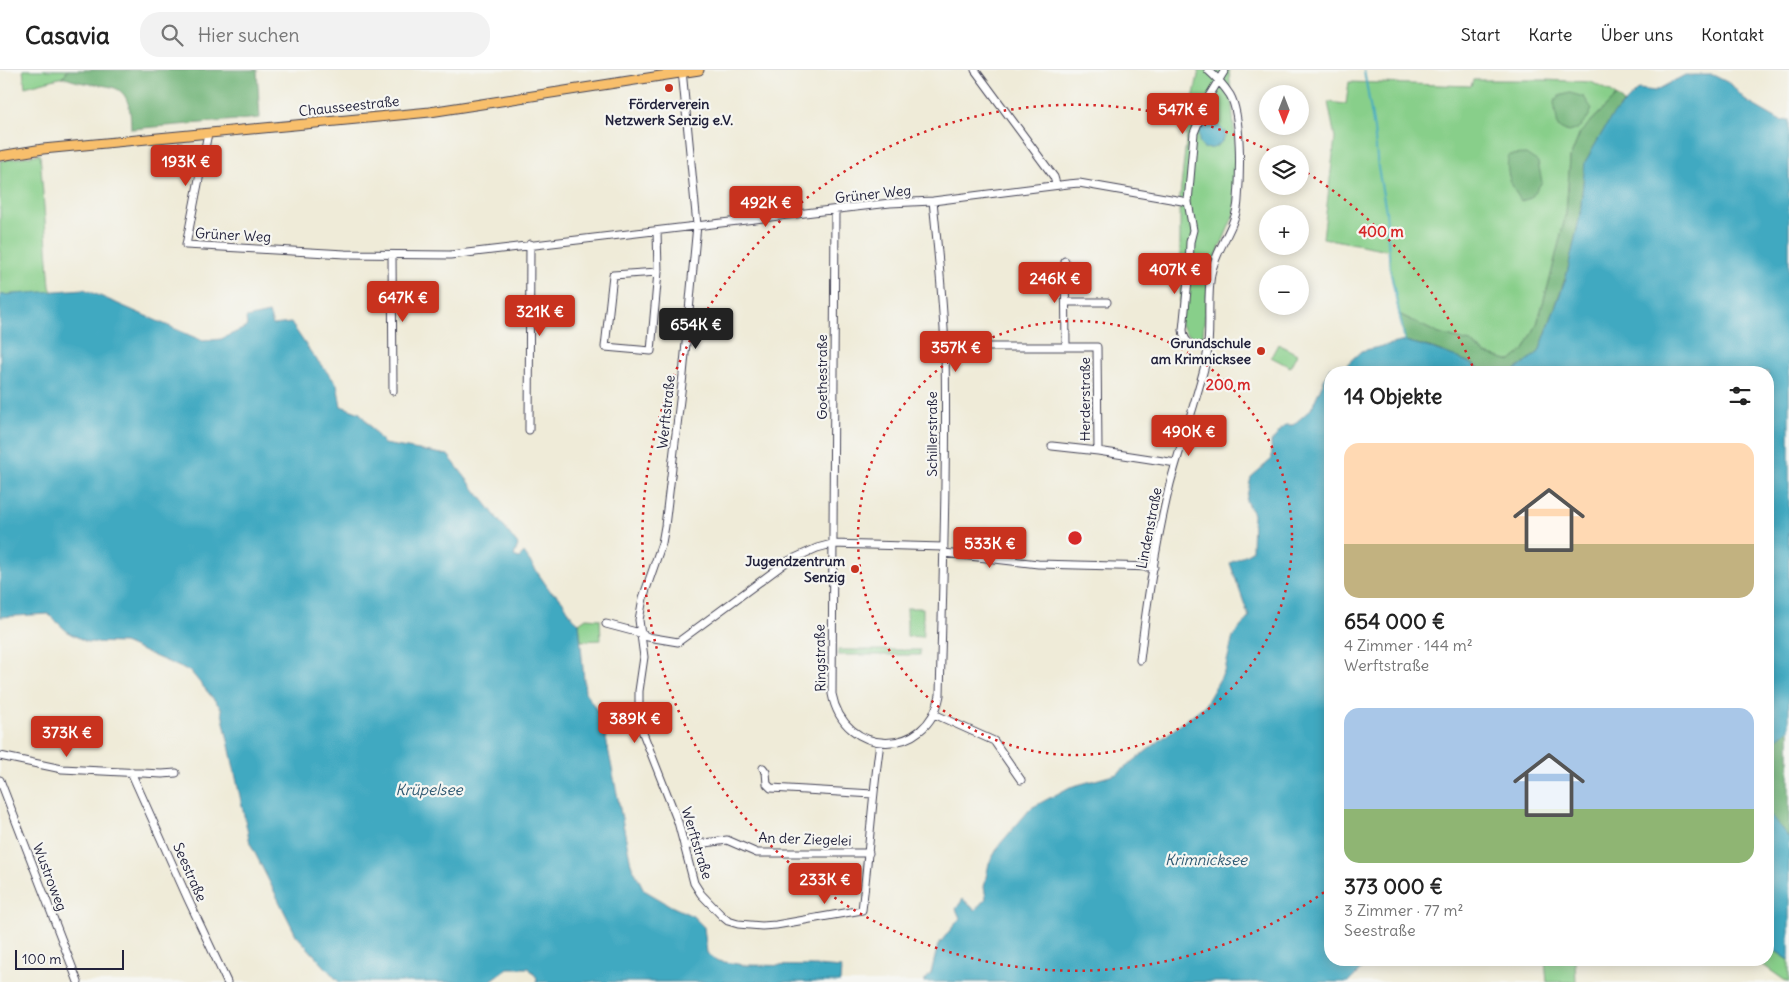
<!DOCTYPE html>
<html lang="de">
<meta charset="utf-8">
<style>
body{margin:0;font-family:Delius,sans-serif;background:#f2f2f2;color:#222;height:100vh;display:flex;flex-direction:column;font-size:19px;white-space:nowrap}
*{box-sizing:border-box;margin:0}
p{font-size:16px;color:#767676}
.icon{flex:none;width:28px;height:28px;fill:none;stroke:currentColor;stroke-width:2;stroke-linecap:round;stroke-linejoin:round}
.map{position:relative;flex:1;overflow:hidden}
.drawer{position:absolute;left:1324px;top:296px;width:450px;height:600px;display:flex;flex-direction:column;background:#fff;border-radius:20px;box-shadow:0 2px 12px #0003}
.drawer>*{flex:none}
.needle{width:32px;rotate:180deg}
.fabs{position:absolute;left:1259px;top:15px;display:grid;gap:10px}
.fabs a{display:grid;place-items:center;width:50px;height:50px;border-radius:50%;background:#fff;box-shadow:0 2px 12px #0003;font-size:25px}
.scale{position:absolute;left:15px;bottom:12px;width:109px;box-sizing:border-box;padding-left:5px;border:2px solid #22223b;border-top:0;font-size:14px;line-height:18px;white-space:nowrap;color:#22223b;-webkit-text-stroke:4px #f6f6f2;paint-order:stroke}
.price{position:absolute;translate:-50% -42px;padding:0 11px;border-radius:5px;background:#c8321e;color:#fff;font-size:16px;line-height:32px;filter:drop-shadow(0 1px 2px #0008)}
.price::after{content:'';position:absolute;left:50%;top:30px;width:15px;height:11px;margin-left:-8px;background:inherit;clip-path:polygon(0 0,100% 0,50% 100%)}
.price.selected{background:#222;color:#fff}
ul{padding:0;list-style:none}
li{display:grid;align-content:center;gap:10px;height:265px;padding:0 20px}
li span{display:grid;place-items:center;height:155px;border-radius:15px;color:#555}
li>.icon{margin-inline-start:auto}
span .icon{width:90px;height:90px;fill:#fffc;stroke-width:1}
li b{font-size:21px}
h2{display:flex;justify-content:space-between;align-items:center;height:60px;padding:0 20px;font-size:21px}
header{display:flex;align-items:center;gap:30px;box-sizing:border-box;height:70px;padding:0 25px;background:#fff;border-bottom:1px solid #e0e0e0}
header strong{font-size:24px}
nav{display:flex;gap:28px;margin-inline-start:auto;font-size:18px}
.search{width:350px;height:45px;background:#f2f2f2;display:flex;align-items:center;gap:12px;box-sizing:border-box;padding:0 18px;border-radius:20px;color:#767676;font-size:19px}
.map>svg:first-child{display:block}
.green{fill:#88cf8a;stroke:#557862}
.forest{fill:#6eb276;stroke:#486a58}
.water{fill:#41a9c1;stroke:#32667e}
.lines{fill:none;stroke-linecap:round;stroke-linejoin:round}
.stream{stroke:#41a9c1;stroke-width:2}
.minor-casing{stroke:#414053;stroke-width:9}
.major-casing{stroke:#414053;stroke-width:11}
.minor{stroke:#fff;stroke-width:7}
.major{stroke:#f8bf6c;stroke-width:9}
.ring{fill:none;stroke:#d62828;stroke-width:2.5;stroke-dasharray:2.5 5}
.poi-dot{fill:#c8321e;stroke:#f6f6f2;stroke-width:2}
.labels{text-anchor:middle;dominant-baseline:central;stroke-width:4.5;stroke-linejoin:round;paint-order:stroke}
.poi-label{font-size:14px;font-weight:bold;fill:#22223b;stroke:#f6f6f2;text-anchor:end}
.street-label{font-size:14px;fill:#22223b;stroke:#f6f6f2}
.water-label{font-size:15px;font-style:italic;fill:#2e5871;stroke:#f6f6f2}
.centre{fill:#d62828;stroke:#f6f6f2;stroke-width:2.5}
.ring-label{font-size:15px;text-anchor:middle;font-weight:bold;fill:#d62828;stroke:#f6f6f2;stroke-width:4.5;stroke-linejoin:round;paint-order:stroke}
</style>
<header>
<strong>Casavia</strong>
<div class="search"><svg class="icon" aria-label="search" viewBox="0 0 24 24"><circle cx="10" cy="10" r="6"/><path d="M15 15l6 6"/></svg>Hier suchen</div>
<nav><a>Start</a><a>Karte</a><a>Über uns</a><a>Kontakt</a></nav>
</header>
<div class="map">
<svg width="1789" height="912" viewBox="0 0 1789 912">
<rect width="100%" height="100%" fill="#f6f6f2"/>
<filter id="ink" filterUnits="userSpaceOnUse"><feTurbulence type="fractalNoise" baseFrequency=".02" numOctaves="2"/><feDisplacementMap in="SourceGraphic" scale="10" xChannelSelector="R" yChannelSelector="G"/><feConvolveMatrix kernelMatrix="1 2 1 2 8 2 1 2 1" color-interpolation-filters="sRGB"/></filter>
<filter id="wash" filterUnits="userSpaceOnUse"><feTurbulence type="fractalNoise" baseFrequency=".0096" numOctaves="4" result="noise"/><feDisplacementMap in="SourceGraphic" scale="20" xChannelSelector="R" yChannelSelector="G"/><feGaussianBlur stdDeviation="1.12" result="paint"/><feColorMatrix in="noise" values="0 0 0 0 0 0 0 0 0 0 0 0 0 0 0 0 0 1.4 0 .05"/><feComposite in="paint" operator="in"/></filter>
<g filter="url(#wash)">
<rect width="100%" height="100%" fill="#efebd8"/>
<!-- green -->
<path class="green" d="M23 0H68L63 7 25 17Z
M1199 0H1229L1236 80 1235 142 1210 201 1202 273 1186 263 1180 254V126L1188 54Z
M1473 10H1544L1591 12 1610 21 1616 26 1580 63 1570 88 1566 144 1550 209 1537 254 1524 280 1511 291 1486 284 1470 272 1439 264 1399 244 1390 200 1388 180 1323 168 1335 68 1328 32 1346 34 1349 12 1471 16Z
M40 84 50 217 52 222 0 225V91Z
M1278 274 1297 284 1290 297 1271 287Z
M907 538H923V567L907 566Z
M586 548 600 549 601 570 581 571 579 553Z
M838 580H920V585H838Z
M1768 876 1789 890V912H1787L1756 890H1768Z
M1545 890H1575L1576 912H1547Z"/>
<!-- forest -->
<path class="forest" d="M68 0H257L260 48 131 59C131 0 104 24 63 7Z
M1570 23 1584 27 1592 39C1587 51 1581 59 1568 62L1558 57 1554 32 1559 26Z
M1616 26 1624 33 1612 46 1585 92 1580 146 1567 203 1539 282 1513 302H1484L1471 293 1433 278 1405 271 1399 244 1439 264 1470 272 1486 284 1511 291 1524 280 1537 254 1550 209 1566 144 1570 88 1580 63Z
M1526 84 1538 92 1542 112 1531 128 1521 131C1512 117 1504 102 1509 85Z
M1789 659V768L1768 742V674L1772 672Z"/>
<!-- water -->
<path class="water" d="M1685 5H1713L1731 14 1746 31 1781 51 1789 50V659L1772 673 1768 674V302H1513L1539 282 1566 208 1580 146 1585 92 1612 46 1639 19 1655 21Z
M1207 54 1218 55 1225 62V67C1219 76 1215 80 1203 78L1199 71V59Z
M84 219 203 271 221 269 247 257 246 248 269 243 273 255 291 253 312 284 337 314 341 336 360 343 384 374 448 385 518 475 514 486 519 488 524 483 551 522C566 527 566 545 579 553L585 622 602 648 631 794 644 820 671 836 693 846 704 857 707 883 718 891 744 895 817 896 841 898 840 912H536L537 908 529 898H508L489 912H339L337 910 296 865 250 773 221 638 191 602 124 573 87 572 69 563 48 544 0 547V225Z
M1405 271C1432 278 1461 286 1484 302H1330V890H1371L1349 912H924L931 903 938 875 960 848 956 839 963 829 975 840 986 828 984 817 989 793 1000 774 1031 738 1070 717 1117 704 1205 635 1225 600 1233 566 1249 547 1230 493 1252 481 1253 444 1246 431 1251 407 1272 389 1271 372 1285 355H1293L1311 339 1330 297 1340 301 1361 281Z
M1768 742 1789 768V890L1768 876Z"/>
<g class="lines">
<!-- stream -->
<path class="stream" d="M1364 0 1374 59 1378 98 1386 141 1390 199 1405 271"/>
</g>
</g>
<g filter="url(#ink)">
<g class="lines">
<!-- minor casing -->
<g class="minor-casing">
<path id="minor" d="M682 0 697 155 683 305 665 456 662 473 643 528 639 550 644 587 639 621V644L641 658 678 752 694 813 701 824 722 846 728 851 738 854 762 856 776 855 862 840C869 784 872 728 880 673
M975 0 1054 107 1056 114
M208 63 186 175 345 184 450 185 890 133 933 131 1068 114 1079 113 1188 132
M835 141 832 624C844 688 928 689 940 625 943 510 947 394 945 279 943 229 938 180 933 131
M657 161 658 202 613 205 605 277 651 281 658 202
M392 185 393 321
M1065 191 1066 276
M1066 232H1107
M1208 275C1195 278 1184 275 1183 260L1189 200 1190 172 1193 160 1188 132 1194 63 1209 26 1225 0
M945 277H1097L1098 381
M529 360 530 174
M1052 376 1098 381 1176 393
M944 483 1038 494 1154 497
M606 554 640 563 648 567 678 572 788 491 817 478 832 474 944 477
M1140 590C1147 531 1156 471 1170 414 1181 373 1196 332 1206 291 1212 262 1206 233 1211 204 1216 178 1237 156 1238 130 1240 105 1242 46 1230 25 1224 16 1216 7 1208 0
M934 644 994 671 1021 710
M0 686 62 699 162 704 176 703
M763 698 766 702 767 714 771 718 873 724
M131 702 187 827 227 912
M0 710 78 912
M684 776 727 770 757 783H869"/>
</g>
<!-- major casing -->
<g class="major-casing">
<path id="major" d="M0 86 43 79 430 42 699 0"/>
</g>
<!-- minor -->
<use href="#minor" class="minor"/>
<!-- major -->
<use href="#major" class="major"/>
</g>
</g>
<!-- distance rings -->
<g class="ring">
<circle cx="1075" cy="468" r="217"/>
<path d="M1330 818A433 433 0 1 1 1272 82M1301 99A433 433 0 0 1 1475 302"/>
</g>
<!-- markers -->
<g class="poi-dot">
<circle cx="669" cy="18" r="5"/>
<circle cx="1261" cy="281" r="5"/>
<circle cx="855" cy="499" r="5"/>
</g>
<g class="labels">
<!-- poi labels -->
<g class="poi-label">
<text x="669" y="34" text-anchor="middle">Förderverein<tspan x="669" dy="16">Netzwerk Senzig e.V.</tspan></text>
<text x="1251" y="273">Grundschule<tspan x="1251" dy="16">am Krimnicksee</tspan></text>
<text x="845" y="491">Jugendzentrum<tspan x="845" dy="16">Senzig</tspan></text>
</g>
<!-- street labels -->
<g class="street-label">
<text transform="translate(349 36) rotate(-6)">Chausseestraße</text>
<text transform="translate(873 124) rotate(-6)">Grüner Weg</text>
<text transform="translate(233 165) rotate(3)">Grüner Weg</text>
<text transform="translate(822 307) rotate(-90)">Goethestraße</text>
<text transform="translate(1085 329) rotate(-90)">Herderstraße</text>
<text transform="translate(666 342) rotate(-84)">Werftstraße</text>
<text transform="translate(932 364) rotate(-90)">Schillerstraße</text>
<text transform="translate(1149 458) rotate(-79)">Lindenstraße</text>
<text transform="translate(820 588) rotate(-91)">Ringstraße</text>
<text transform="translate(805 769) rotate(2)">An der Ziegelei</text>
<text transform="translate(697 773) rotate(73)">Werftstraße</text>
<text transform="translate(190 802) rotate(66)">Seestraße</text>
<text transform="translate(50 807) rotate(69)">Wustroweg</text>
</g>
<!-- water labels -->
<g class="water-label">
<text x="429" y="719">Krüpelsee</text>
<text x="1206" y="789">Krimnicksee</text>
</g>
</g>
<circle cx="1075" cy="468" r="8" class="centre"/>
<g class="ring-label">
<text x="1381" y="167">400 m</text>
<text x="1228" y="320">200 m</text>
</g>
</svg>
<div class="fabs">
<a><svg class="needle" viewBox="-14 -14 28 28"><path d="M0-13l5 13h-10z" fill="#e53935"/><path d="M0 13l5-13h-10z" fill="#767676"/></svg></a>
<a><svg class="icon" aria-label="layers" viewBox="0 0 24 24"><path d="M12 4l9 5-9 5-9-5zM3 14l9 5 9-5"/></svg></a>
<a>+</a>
<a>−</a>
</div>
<div class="scale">100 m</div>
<b class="price" style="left:1183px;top:65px">547K €</b>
<b class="price" style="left:186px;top:117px">193K €</b>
<b class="price" style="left:766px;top:158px">492K €</b>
<b class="price" style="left:1175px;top:225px">407K €</b>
<b class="price" style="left:1055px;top:234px">246K €</b>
<b class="price" style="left:403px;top:253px">647K €</b>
<b class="price" style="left:540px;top:267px">321K €</b>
<b class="price selected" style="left:696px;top:280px">654K €</b>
<b class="price" style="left:956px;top:303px">357K €</b>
<b class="price" style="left:1189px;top:387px">490K €</b>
<b class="price" style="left:990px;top:499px">533K €</b>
<b class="price" style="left:635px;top:674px">389K €</b>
<b class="price" style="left:67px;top:688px">373K €</b>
<b class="price" style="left:825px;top:835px">233K €</b>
<section class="drawer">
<h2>14 Objekte<svg class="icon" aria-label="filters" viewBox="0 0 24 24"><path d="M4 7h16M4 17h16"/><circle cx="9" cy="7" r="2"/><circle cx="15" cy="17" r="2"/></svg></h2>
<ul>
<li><span style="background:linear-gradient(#ffd9b3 65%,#c2b280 0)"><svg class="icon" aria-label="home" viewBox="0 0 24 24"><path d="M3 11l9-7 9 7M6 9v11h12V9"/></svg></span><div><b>654 000 €</b><p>4 Zimmer · 144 m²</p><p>Werftstraße</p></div></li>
<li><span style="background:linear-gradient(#a9c7e8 65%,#8fb573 0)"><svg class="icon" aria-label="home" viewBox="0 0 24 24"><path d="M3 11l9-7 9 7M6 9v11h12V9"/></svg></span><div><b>373 000 €</b><p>3 Zimmer · 77 m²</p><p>Seestraße</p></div></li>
</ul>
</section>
</div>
